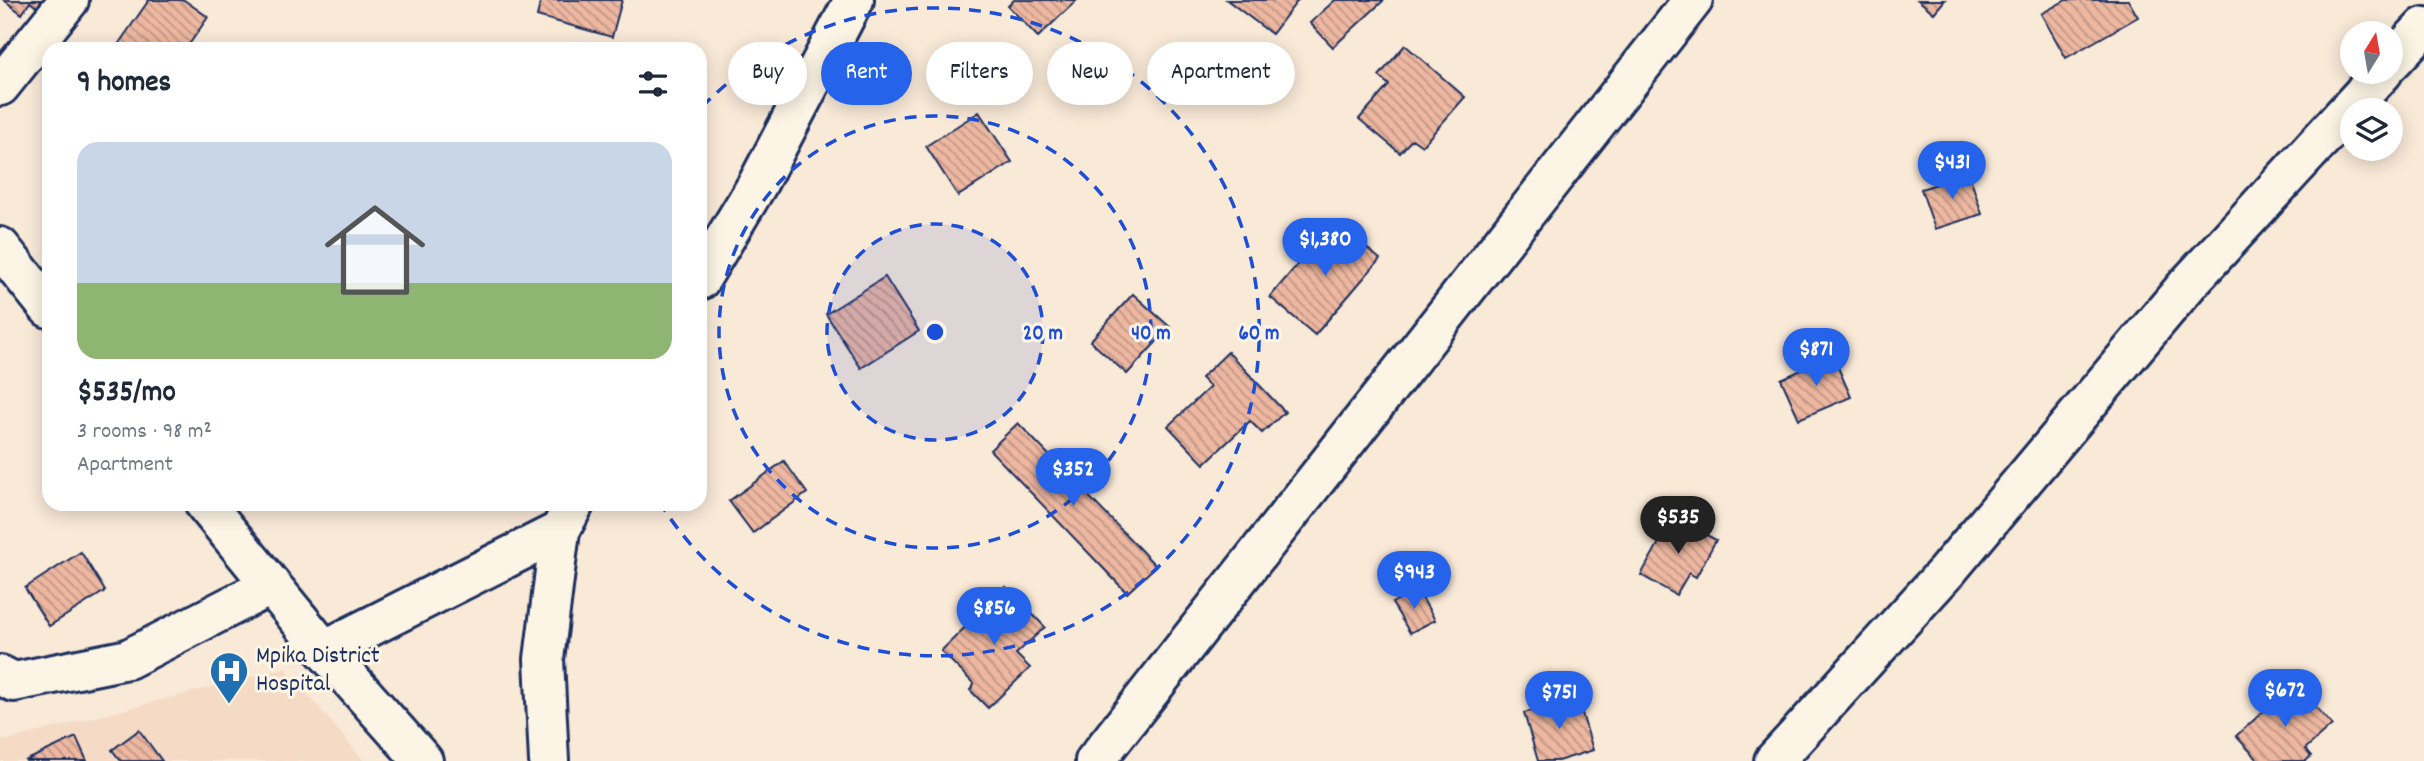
<!DOCTYPE html>
<meta charset="utf-8">
<style>
body{margin:0;font-family:Dekko,sans-serif;background:#f6f6f7;color:#1f2937;height:100vh;display:flex;flex-direction:column;font-size:26px;white-space:nowrap}
*{box-sizing:border-box;margin:0}
p{font-size:23px;color:#747a83}
.icon{flex:none;width:38px;height:38px;fill:none;stroke:currentColor;stroke-width:2;stroke-linecap:round;stroke-linejoin:round}
.map{position:relative;flex:1;overflow:hidden}
.details{position:absolute;left:42px;top:42px;width:665px;height:469px;display:flex;flex-direction:column;background:#fff;border-radius:21px;box-shadow:0 4px 18px #0003}
.details>*{flex:none}
.guide{position:absolute;left:728px;top:42px;width:665px;height:63px;display:flex;gap:14px}
.needle{width:46px;rotate:11deg}
.tools{position:absolute;left:2340px;top:21px;display:grid;gap:14px}
.tools a{display:grid;place-items:center;width:63px;height:63px;border-radius:50%;background:#fff;box-shadow:0 4px 18px #0003;font-size:35px}
.price{position:absolute;translate:-50% -60px;padding:0 16px;border-radius:24px;background:#2563eb;color:#fff;font-size:23px;line-height:46px;filter:drop-shadow(0 2px 4px #0008)}
.price::after{content:'';position:absolute;left:50%;top:42px;width:21px;height:16px;margin-left:-10px;background:inherit;clip-path:polygon(0 0,100% 0,50% 100%)}
.price.active{background:#222;color:#fff}
ul{padding:0;list-style:none}
li{display:grid;align-content:center;gap:14px;height:371px;padding:0 35px}
li+li{border-top:2px solid #e0e1e3}
li span{display:grid;place-items:center;height:217px;border-radius:21px;color:#555}
li>.icon{margin-inline-start:auto}
span .icon{width:126px;height:126px;fill:#fffc;stroke-width:1}
li b{font-size:30px}
h2{display:flex;justify-content:space-between;align-items:center;height:84px;padding:0 35px;font-size:30px}
.tag{padding:0 24px;border-radius:32px;background:#fff;box-shadow:0 4px 18px #0003;font-size:24px;line-height:63px}
.tag.active{background:#2563eb;color:#fff}
.map>svg:first-child{display:block}
.built{fill:#f5dac6}
.building{fill:url(#building-back-hatch);stroke:#1b2f5e;stroke-width:2}
.lines{fill:none;stroke-linecap:round;stroke-linejoin:round}
.minor-casing{stroke:#1b2f5e;stroke-width:44}
.minor{stroke:#fcf5e5;stroke-width:38}
.ring{fill:none;stroke:#1d4ed8;stroke-width:3.5;stroke-dasharray:12 9}
.labels{text-anchor:middle;dominant-baseline:central;stroke-width:6;stroke-linejoin:round;paint-order:stroke}
.poi-label{font-size:24px;fill:#1b2f5e;stroke:#fcf5e5;text-anchor:start}
.centre{fill:#1d4ed8;stroke:#fcf5e5;stroke-width:3.5}
.ring-label{font-size:21px;text-anchor:middle;font-weight:bold;fill:#1d4ed8;stroke:#fcf5e5;stroke-width:6;stroke-linejoin:round;paint-order:stroke}
</style>
<div class="map">
<svg width="2424" height="761" viewBox="0 0 2424 761">
<defs>
<pattern id="building-back-hatch" width="6" height="6" patternUnits="userSpaceOnUse" patternTransform="scale(1.75)"><rect width="6" height="6" fill="#edb7a0"/><path d="M-1 5l2 2M0 0l6 6M5-1l2 2" fill="none" stroke="#bf9586"/></pattern>
</defs>
<rect width="100%" height="100%" fill="#f9e9d7"/>
<filter id="ink" filterUnits="userSpaceOnUse"><feTurbulence type="fractalNoise" baseFrequency=".0143" numOctaves="2"/><feDisplacementMap in="SourceGraphic" scale="14" xChannelSelector="R" yChannelSelector="G"/><feConvolveMatrix kernelMatrix="1 2 1 2 8 2 1 2 1" color-interpolation-filters="sRGB"/></filter>
<g filter="url(#ink)">
<!-- built -->
<path class="built" d="M285 668 364 761H0V742Z"/>
<!-- building -->
<path class="building" d="M4 0H46L39 9 30 2 22 14Z
M149 0H184L208 17 186 49H115Z
M541 0H622L612 37 537 16Z
M1014 0H1077L1038 37 1008 6Z
M1227 0H1298L1272 34Z
M1335 0H1384L1333 47 1310 23Z
M1918 0H1945L1934 13Z
M2066 0H2128L2138 17 2066 58 2041 14Z
M1405 45 1465 97 1422 146 1412 139 1400 153 1359 119 1389 85 1379 76Z
M979 112 1012 162 958 196 926 146Z
M1969 174 1982 214 1935 229 1921 189Z
M1334 221 1380 259 1315 335 1270 297Z
M885 277 919 331 861 368 826 314Z
M1133 294 1170 327 1127 374 1090 341Z
M1228 352 1285 412 1262 433 1250 421 1204 464 1168 426 1210 387 1201 378Z
M1833 356 1851 397 1799 419 1781 379Z
M1018 423 1156 566 1127 593 990 450Z
M784 461 807 493 753 533 729 501Z
M1673 517 1716 540 1696 577 1689 573 1676 595 1641 575Z
M81 552 105 591 49 626 25 588Z
M1006 587 1045 627 1016 654 1030 668 988 708 970 690 974 684 941 651Z
M1417 589 1435 620 1410 633 1392 603Z
M2295 683 2332 725 2305 749 2311 756 2306 761H2259L2236 736Z
M1577 697 1593 750 1558 761H1538L1524 713Z
M139 730 162 761H121L112 750Z
M76 737 87 761H25Z"/>
<g class="lines">
<!-- minor casing -->
<g class="minor-casing">
<path id="minor" d="M2390 63 2424 27
M0 86 69 0
M0 247 49 308
M700 280 757 185 854 0
M205 504 324 650 423 761
M324 650 560 531
M0 675 14 682 128 659 270 586
M549 761 544 659 560 531 574 504
M1095 761 1693 0
M1774 761 1947 571 2187 285 2383 72"/>
</g>
<!-- minor -->
<use href="#minor" class="minor"/>
</g>
</g>
<!-- distance rings -->
<circle cx="935" cy="332" r="108" fill="#1d4ed8" fill-opacity=".12"/>
<g class="ring">
<circle cx="935" cy="332" r="108"/>
<circle cx="935" cy="332" r="216"/>
<path d="M702 107A324 324 0 1 1 662 506"/>
</g>
<!-- icons -->
<defs>
<g id="hospital-pin" transform="scale(2.0125)"><path d="M0 17L-7.5 6A9.5 9.5 0 1 1 7.5 6Z" fill="#1f6fb2" stroke="#fcf5e5"/><path d="M-5-5h3v3.5h4V-5h3V5h-3V1.5h-4V5h-3Z" fill="#fff"/></g>
</defs>
<g fill-rule="evenodd">
<use href="#hospital-pin" x="229" y="671"/>
</g>
<g class="labels">
<!-- poi labels -->
<g class="poi-label">
<text x="256" y="657">Mpika District<tspan x="256" dy="28">Hospital</tspan></text>
</g>
</g>
<circle cx="935" cy="332" r="10" class="centre"/>
<g class="ring-label">
<text x="1043" y="339">20 m</text>
<text x="1151" y="339">40 m</text>
<text x="1259" y="339">60 m</text>
</g>
</svg>
<div class="tools">
<a><svg class="needle" viewBox="-14 -14 28 28"><path d="M0-13l5 13h-10z" fill="#e53935"/><path d="M0 13l5-13h-10z" fill="#747a83"/></svg></a>
<a><svg class="icon" aria-label="layers" viewBox="0 0 24 24"><path d="M12 4l9 5-9 5-9-5zM3 14l9 5 9-5"/></svg></a>
</div>
<b class="price" style="left:1952px;top:201px">$431</b>
<b class="price" style="left:1325px;top:278px">$1,380</b>
<b class="price" style="left:1816px;top:388px">$871</b>
<b class="price" style="left:1073px;top:508px">$352</b>
<b class="price active" style="left:1678px;top:556px">$535</b>
<b class="price" style="left:1414px;top:611px">$943</b>
<b class="price" style="left:994px;top:647px">$856</b>
<b class="price" style="left:2285px;top:729px">$672</b>
<b class="price" style="left:1559px;top:731px">$751</b>
<div class="guide">
<a class="tag">Buy</a>
<a class="tag active">Rent</a>
<a class="tag">Filters</a>
<a class="tag">New</a>
<a class="tag">Apartment</a>
</div>
<section class="details">
<h2>9 homes<svg class="icon" aria-label="filters" viewBox="0 0 24 24"><path d="M4 7h16M4 17h16"/><circle cx="9" cy="7" r="2"/><circle cx="15" cy="17" r="2"/></svg></h2>
<ul>
<li><span style="background:linear-gradient(#c9d6e8 65%,#8fb573 0)"><svg class="icon" aria-label="home" viewBox="0 0 24 24"><path d="M3 11l9-7 9 7M6 9v11h12V9"/></svg></span><div><b>$535/mo</b><p>3 rooms · 98 m²</p><p>Apartment</p></div></li>
</ul>
</section>
</div>
